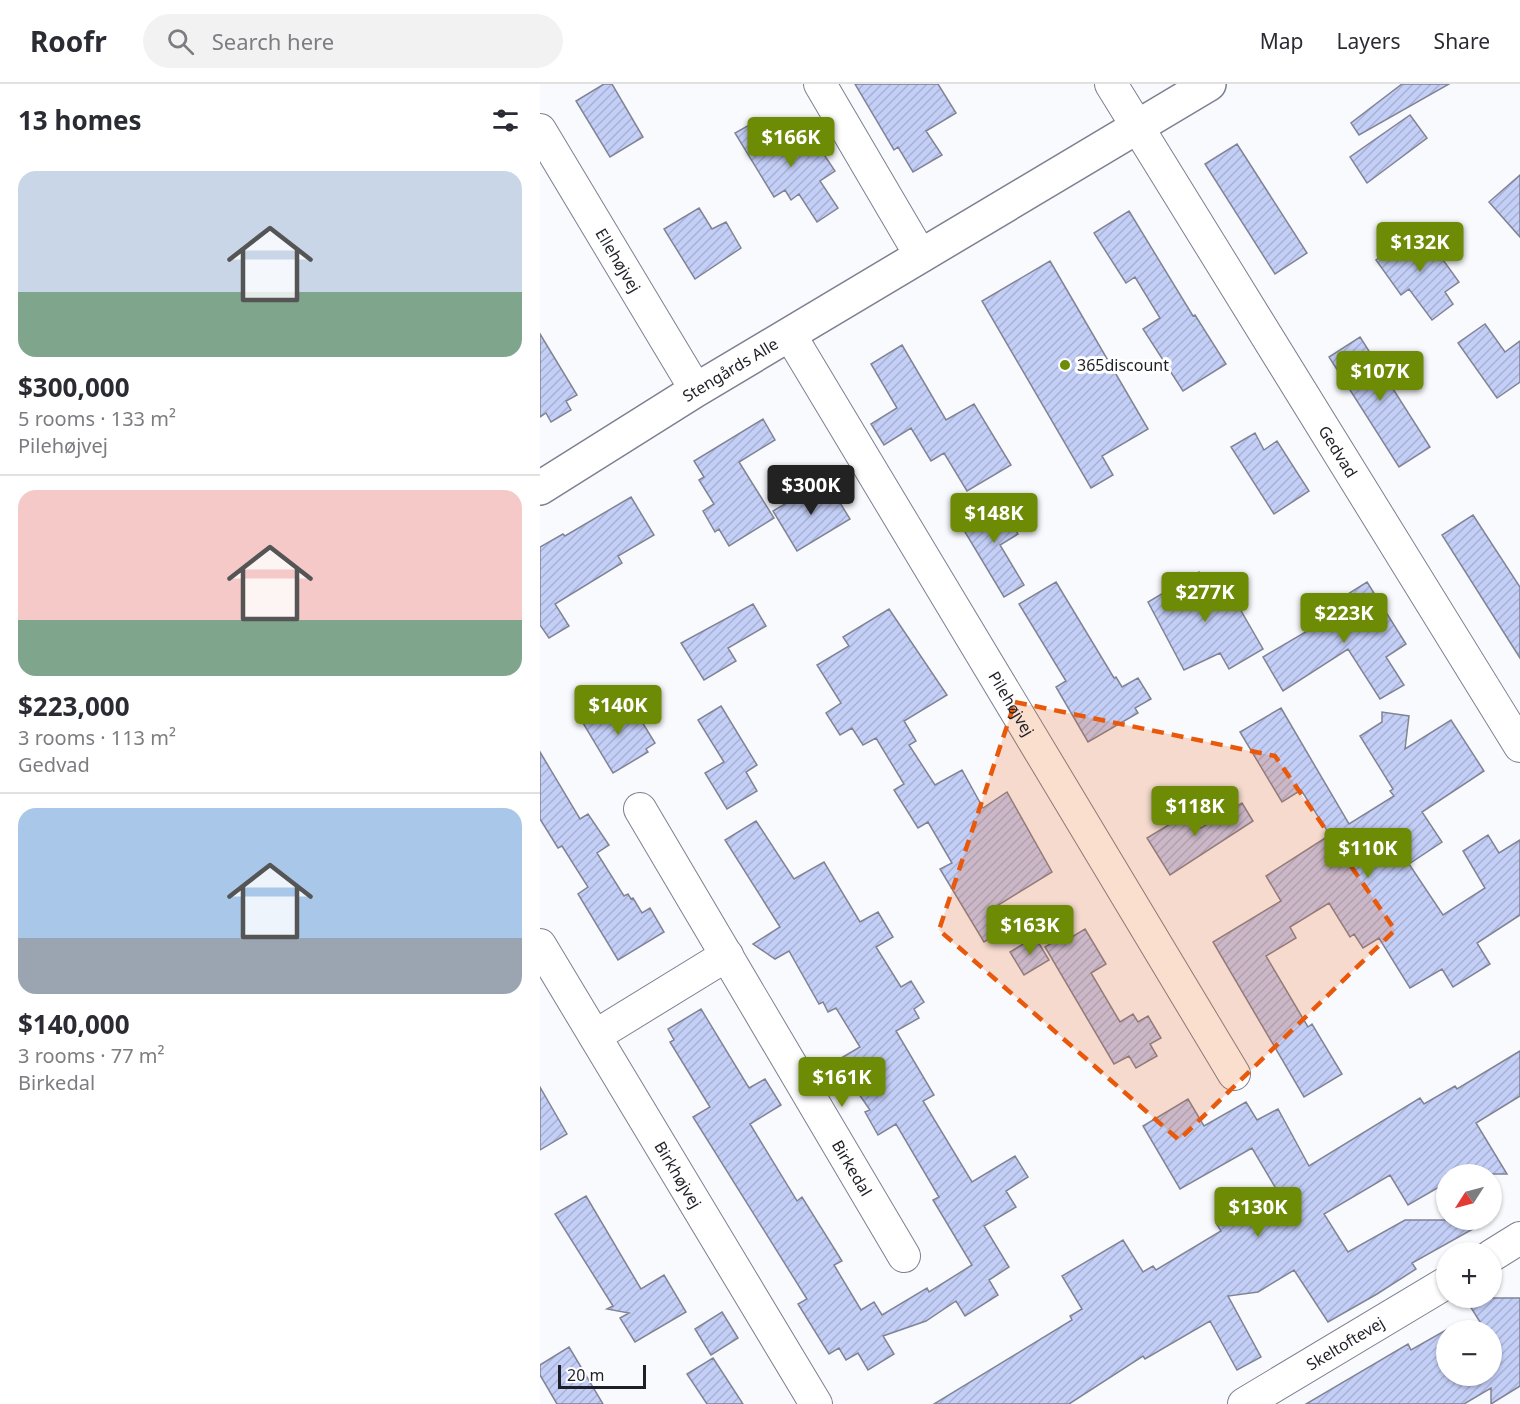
<!DOCTYPE html>
<meta charset="utf-8">
<style>
body{margin:0;font-family:"Noto Sans",sans-serif;background:#f2f2f3;color:#2b2b33;height:100vh;display:flex;flex-direction:column;font-size:22px;white-space:nowrap}
*{box-sizing:border-box;margin:0}
p{font-size:20px;color:#7c7c81}
.icon{flex:none;width:33px;height:33px;fill:none;stroke:currentColor;stroke-width:2;stroke-linecap:round;stroke-linejoin:round}
.map{position:relative;flex:1;overflow:hidden}
.drawer{display:flex;flex-direction:column;background:#fff;width:540px}
.drawer>*{flex:none}
.needle{width:39px;rotate:234deg}
.controls{position:absolute;left:896px;top:1080px;display:grid;gap:12px}
.controls a{display:grid;place-items:center;width:66px;height:66px;border-radius:50%;background:#fff;box-shadow:0 2px 4px #0004;font-size:30px}
.scale{position:absolute;left:18px;bottom:15px;width:88px;box-sizing:border-box;padding-left:6px;border:3px solid #1f2027;border-top:0;font-size:16px;line-height:21px;white-space:nowrap;color:#1f2027;-webkit-text-stroke:4px #fff;paint-order:stroke}
.price{position:absolute;translate:-50% -51px;padding:0 14px;border-radius:6px;background:#6e8b06;color:#fff;font-size:20px;line-height:39px;filter:drop-shadow(0 2px 3px #0008)}
.price::after{content:'';position:absolute;left:50%;top:36px;width:18px;height:14px;margin-left:-9px;background:inherit;clip-path:polygon(0 0,100% 0,50% 100%)}
.price.current{background:#222;color:#fff}
ul{padding:0;list-style:none}
li{display:grid;align-content:center;gap:12px;height:318px;padding:0 18px}
li+li{border-top:2px solid #e1e1e2}
li span{display:grid;place-items:center;height:186px;border-radius:18px;color:#555}
li>.icon{margin-inline-start:auto}
span .icon{width:108px;height:108px;fill:#fffc;stroke-width:1}
li b{font-size:26px}
h2{display:flex;justify-content:space-between;align-items:center;height:72px;padding:0 18px;font-size:26px}
header{display:flex;align-items:center;gap:36px;box-sizing:border-box;height:84px;padding:0 30px;background:#fff;border-bottom:2px solid #e1e1e2}
header strong{font-size:28px}
nav{display:flex;gap:33px;margin-inline-start:auto;font-size:21px}
.search{width:420px;height:54px;background:#f2f2f3;display:flex;align-items:center;gap:15px;box-sizing:border-box;padding:0 21px;border-radius:33px;color:#7c7c81;font-size:22px}
main{display:flex;flex:1;min-height:0}
.map>svg:first-child{display:block}
.building{fill:url(#building-hatch);stroke:#808495;stroke-width:1.5}
.lines{fill:none;stroke-linecap:round;stroke-linejoin:round}
.minor-casing{stroke:#7c8191;stroke-width:34}
.tertiary-casing{stroke:#7c8191;stroke-width:36}
.minor{stroke:#fff;stroke-width:32}
.tertiary{stroke:#fff;stroke-width:33}
.marked{fill:#e8590c;fill-opacity:0.2;stroke:#e8590c;stroke-width:4.5;stroke-dasharray:12 8;stroke-linejoin:round}
.poi-dot{fill:#6e8b06;stroke:#fff;stroke-width:2}
.labels{text-anchor:middle;dominant-baseline:central;stroke-width:6;stroke-linejoin:round;paint-order:stroke}
.street-label{font-size:16px;fill:#1f2027;stroke:#fff}
.poi-label{font-size:16px;fill:#1f2027;stroke:#fff;text-anchor:start}
</style>
<header>
<strong>Roofr</strong>
<div class="search"><svg class="icon" aria-label="search" viewBox="0 0 24 24"><circle cx="10" cy="10" r="6"/><path d="M15 15l6 6"/></svg>Search here</div>
<nav><a>Map</a><a>Layers</a><a>Share</a></nav>
</header>
<main>
<section class="drawer">
<h2>13 homes<svg class="icon" aria-label="filters" viewBox="0 0 24 24"><path d="M4 7h16M4 17h16"/><circle cx="9" cy="7" r="2"/><circle cx="15" cy="17" r="2"/></svg></h2>
<ul>
<li><span style="background:linear-gradient(#c9d6e8 65%,#7fa58c 0)"><svg class="icon" aria-label="home" viewBox="0 0 24 24"><path d="M3 11l9-7 9 7M6 9v11h12V9"/></svg></span><div><b>$300,000</b><p>5 rooms · 133 m²</p><p>Pilehøjvej</p></div></li>
<li><span style="background:linear-gradient(#f6c9c9 70%,#7fa58c 0)"><svg class="icon" aria-label="home" viewBox="0 0 24 24"><path d="M3 11l9-7 9 7M6 9v11h12V9"/></svg></span><div><b>$223,000</b><p>3 rooms · 113 m²</p><p>Gedvad</p></div></li>
<li><span style="background:linear-gradient(#a9c7e8 70%,#9aa5b1 0)"><svg class="icon" aria-label="home" viewBox="0 0 24 24"><path d="M3 11l9-7 9 7M6 9v11h12V9"/></svg></span><div><b>$140,000</b><p>3 rooms · 77 m²</p><p>Birkedal</p></div></li>
</ul>
</section>
<div class="map">
<svg width="980" height="1320" viewBox="0 0 980 1320">
<defs>
<pattern id="building-hatch" width="6" height="6" patternUnits="userSpaceOnUse" patternTransform="scale(1.5)"><rect width="6" height="6" fill="#c4cff7"/><path d="M-1 1l2-2M0 6l6-6M5 7l2-2" fill="none" stroke="#a8b1d4"/></pattern>
</defs>
<rect width="100%" height="100%" fill="#f9fafe"/>
<!-- building -->
<path class="building" d="M64 0H72L103 53 70 73 36 17Z
M315 0H398L416 29 386 47 402 71 373 88 358 63 354 66Z
M862 0H909L819 51 811 39Z
M870 31 887 54 827 99 810 73Z
M220 35 241 70 271 51 295 87 280 97 298 124 277 138 259 110 251 116 245 106 234 113 195 49Z
M697 60 767 169 735 190 665 80Z
M980 91V153L949 118Z
M159 124 172 145 186 138 201 164 155 195 124 145Z
M589 127 653 232 655 231 686 280 643 307 603 245 620 234 595 193 586 199 554 149Z
M880 144 919 198 905 208 913 220 892 236 869 205 861 211 836 176Z
M510 177 608 345 562 372 573 391 551 404 442 217Z
M945 240 965 268 980 257V298L957 314 918 259Z
M0 250 37 311 26 317 31 326 11 338 6 329 0 333Z
M820 253 890 363 859 383 789 273Z
M362 261 406 336 434 320 471 381 427 407 404 369 391 377 371 344 344 361 331 340 357 324 331 280Z
M223 335 235 356 199 378 234 434 189 462 179 445 175 448 163 427 174 420 159 396 164 393 154 377Z
M715 349 724 366 737 357 769 407 734 430 691 363Z
M289 401 310 435 257 467 233 427 270 405 274 410Z
M91 413 114 451 78 472 82 479 15 520 29 542 9 554 0 541V463L23 450 25 452Z
M457 415 478 450 460 461 484 501 464 513 419 438Z
M933 431 980 503V574L902 451Z
M659 488 667 501 681 492 723 565 689 585 680 569 644 586 608 518Z
M516 498 574 594 576 593 582 603 598 594 611 615 595 624 598 629 548 658 516 603 526 597 479 520Z
M827 498 866 560 846 573 864 601 840 615 808 565 743 607 723 573 798 529 792 520Z
M213 520 226 542 188 564 196 577 164 596 141 559Z
M349 525 407 611 364 637 376 657 369 661 395 701 422 686 443 724 467 708 512 788 455 823 467 844 444 858 400 785 412 779 388 738 378 744 354 706 364 700 336 654 323 661 312 644 300 651 286 629 301 619 277 581 309 562 303 553Z
M65 619 74 634 93 623 115 659 106 665 108 668 73 689 40 634Z
M181 622 217 681 206 688 217 707 187 725 165 689 184 678 158 636Z
M741 624 809 740 854 712 850 707 853 705 820 652 842 638V628L869 632 865 665 911 636 944 687 882 728 902 758 869 780 903 831 945 804 923 767 948 751 959 769 980 756V831L937 859 950 880 913 903 902 885 870 904 839 854 823 864 814 850 810 853 789 819 750 843 756 854 726 872 768 943 772 940 802 990 764 1013 673 858 741 817 726 792 790 751 761 706 742 718 700 648Z
M0 668 40 735 48 730 69 761 57 769 84 812 88 810 91 815 93 814 102 829 110 824 124 848 78 876 38 810 48 803 22 762 18 764 0 735Z
M702 719 713 737 630 791 607 754 650 728 661 744Z
M216 737 254 795 284 778 320 838 338 828 353 853 336 863 361 903 371 897 384 918 374 925 379 934 356 947 394 1011 383 1017 432 1098 475 1072 488 1093 466 1107 476 1123 444 1142 469 1183 449 1196 458 1211 425 1232 416 1217 386 1237 343 1252 354 1270 328 1286 318 1269 306 1276 299 1264 289 1270 258 1220 267 1215 153 1033 170 1023 130 958 134 956 128 945 161 925 209 1004 225 995 241 1021 210 1040 257 1117 262 1113 302 1177 294 1181 321 1226 334 1218 342 1231 387 1204 389 1208 432 1181 393 1116 399 1113 356 1040 338 1051 325 1028 330 1026 296 977 320 963 296 924 288 928 283 918 279 920 249 867 235 875 213 860 240 843 185 756Z
M545 845 566 880 551 889 580 938 593 930 598 938 608 932 621 954 610 960 617 972 596 984 589 972 574 980 505 863 530 848 532 853Z
M495 853 509 876 484 891 470 868Z
M980 967V1012L936 1039 967 1090H906V1099L868 1121 850 1091 784 1130 808 1168 865 1136H949L872 1179 876 1185 837 1210 788 1238 754 1186 718 1208 688 1212 721 1273 697 1286 670 1237 605 1275 603 1272 529 1320H394L532 1236 530 1232 542 1225 522 1192 583 1156 603 1188 613 1182 616 1186 681 1147 676 1139 735 1103 712 1064 640 1105 603 1042 648 1015 664 1042 706 1018 717 1036 738 1025 769 1082 880 1014 884 1020 915 1002 917 1005Z
M0 1003 27 1050 0 1066Z
M46 1112 101 1205 124 1191 146 1228 95 1258 80 1234 89 1229 67 1225 73 1222 15 1130Z
M925 1214H980V1302L951 1320V1304L924 1320H766L868 1260 871 1266 906 1246V1292H951V1246H945Z
M182 1228 198 1254 171 1271 155 1245Z
M29 1263 63 1320H17L0 1291V1281Z
M173 1274 203 1320H167L147 1290Z"/>
<g class="lines">
<!-- minor casing -->
<g class="minor-casing">
<g id="minor">
<path d="M280 0 381 172"/>
<path id="s1" d="M571 0 980 662"/>
<path id="s2" d="M0 46 156 306"/>
<path id="s3" d="M250 251 694 990"/>
<path id="s4" d="M100 725 364 1172"/>
<path id="s5" d="M0 861 276 1320"/>
<path d="M55 952 187 871"/>
<path d="M951 1172 980 1154"/>
<path id="s6" d="M704 1320 906 1199"/>
</g>
</g>
<!-- tertiary casing -->
<g class="tertiary-casing">
<g id="tertiary">
<path id="s7" d="M0 404 156 306 669 0"/>
</g>
</g>
<!-- minor -->
<use href="#minor" class="minor"/>
<!-- tertiary -->
<use href="#tertiary" class="tertiary"/>
</g>
<!-- marked area -->
<path class="marked" d="M475 618 735 672 855 846 639 1056 399 846Z"/>
<!-- markers -->
<circle class="poi-dot" cx="525" cy="281" r="6"/>
<g class="labels">
<!-- street labels -->
<g class="street-label">
<text stroke="none"><textPath href="#s2" startOffset="152">Ellehøjvej</textPath></text>
<text stroke="none"><textPath href="#s7" startOffset="224">Stengårds Alle</textPath></text>
<text stroke="none"><textPath href="#s1" startOffset="432">Gedvad</textPath></text>
<text stroke="none"><textPath href="#s3" startOffset="430">Pilehøjvej</textPath></text>
<text stroke="none"><textPath href="#s4" startOffset="417">Birkedal</textPath></text>
<text stroke="none"><textPath href="#s5" startOffset="268">Birkhøjvej</textPath></text>
<text stroke="none"><textPath href="#s6" startOffset="118">Skeltoftevej</textPath></text>
</g>
<!-- poi labels -->
<g class="poi-label">
<text x="537" y="281">365discount</text>
</g>
</g>
</svg>
<div class="controls">
<a><svg class="needle" viewBox="-14 -14 28 28"><path d="M0-13l5 13h-10z" fill="#e53935"/><path d="M0 13l5-13h-10z" fill="#7c7c81"/></svg></a>
<a>+</a>
<a>−</a>
</div>
<div class="scale">20 m</div>
<b class="price" style="left:251px;top:84px">$166K</b>
<b class="price" style="left:880px;top:189px">$132K</b>
<b class="price" style="left:840px;top:318px">$107K</b>
<b class="price current" style="left:271px;top:432px">$300K</b>
<b class="price" style="left:454px;top:460px">$148K</b>
<b class="price" style="left:665px;top:539px">$277K</b>
<b class="price" style="left:804px;top:560px">$223K</b>
<b class="price" style="left:78px;top:652px">$140K</b>
<b class="price" style="left:655px;top:753px">$118K</b>
<b class="price" style="left:828px;top:795px">$110K</b>
<b class="price" style="left:490px;top:872px">$163K</b>
<b class="price" style="left:302px;top:1024px">$161K</b>
<b class="price" style="left:718px;top:1154px">$130K</b>
</div>
</main>
